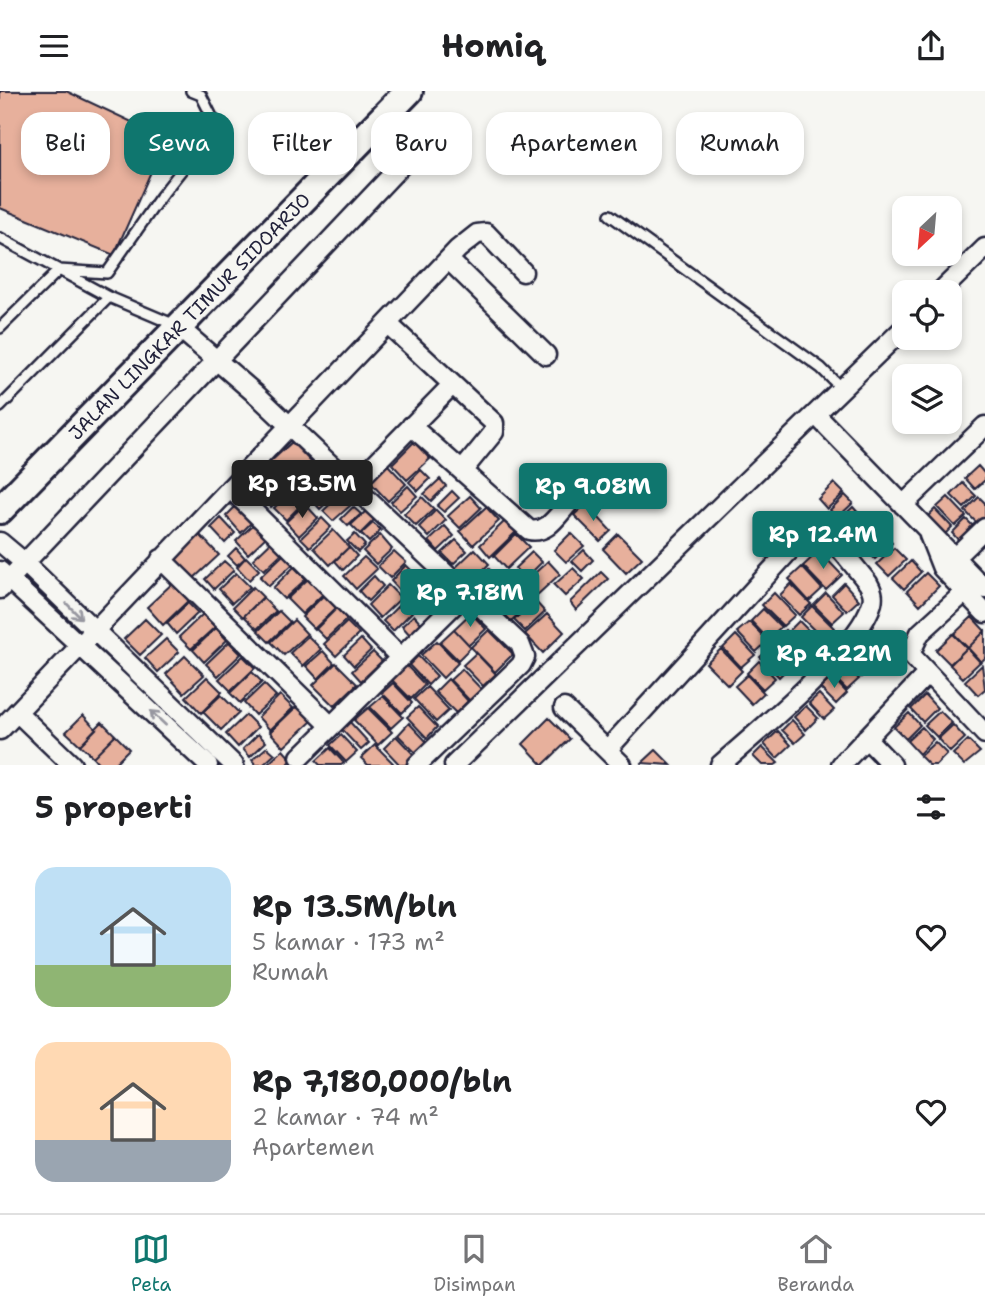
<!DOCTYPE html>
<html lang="id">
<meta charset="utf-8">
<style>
body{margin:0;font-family:"Shantell Sans",sans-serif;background:#f6f6f6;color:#202124;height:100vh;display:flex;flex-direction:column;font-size:26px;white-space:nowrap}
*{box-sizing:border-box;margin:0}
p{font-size:23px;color:#757577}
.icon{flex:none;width:38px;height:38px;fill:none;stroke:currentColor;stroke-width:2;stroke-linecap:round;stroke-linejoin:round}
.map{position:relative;height:674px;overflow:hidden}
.sheet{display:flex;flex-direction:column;background:#fff;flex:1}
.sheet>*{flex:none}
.banner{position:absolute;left:21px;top:21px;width:943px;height:63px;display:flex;gap:14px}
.needle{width:46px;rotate:206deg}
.buttons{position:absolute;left:892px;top:105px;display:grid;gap:14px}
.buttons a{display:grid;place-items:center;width:70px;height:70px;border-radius:14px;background:#fff;box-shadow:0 4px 10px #0003;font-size:35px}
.price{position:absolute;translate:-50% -60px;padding:0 16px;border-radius:7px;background:#0f766e;color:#fff;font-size:23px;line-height:46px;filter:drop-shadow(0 2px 4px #0008)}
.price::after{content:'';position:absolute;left:50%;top:42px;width:21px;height:16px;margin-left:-10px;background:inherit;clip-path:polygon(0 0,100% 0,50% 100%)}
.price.current{background:#222;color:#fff}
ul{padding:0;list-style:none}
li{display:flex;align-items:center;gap:21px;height:175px;padding:0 35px}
li span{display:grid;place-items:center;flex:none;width:196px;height:140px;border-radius:21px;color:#555}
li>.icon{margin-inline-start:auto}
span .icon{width:84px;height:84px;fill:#fffc;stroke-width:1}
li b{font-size:30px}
h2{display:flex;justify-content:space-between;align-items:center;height:84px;padding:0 35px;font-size:30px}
.tag{padding:0 24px;border-radius:21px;background:#fff;box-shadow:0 4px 10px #0003;font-size:24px;line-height:63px}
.tag.current{background:#0f766e;color:#fff}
header{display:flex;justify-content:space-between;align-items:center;height:91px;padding:0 35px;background:#fff;font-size:32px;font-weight:700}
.tab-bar{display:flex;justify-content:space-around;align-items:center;height:98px;border-top:2px solid #e0e0e0;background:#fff;font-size:19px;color:#757577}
.tab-bar a{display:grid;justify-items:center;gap:4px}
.tab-bar .current{color:#0f766e}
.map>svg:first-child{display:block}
.building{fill:#e7b09c;stroke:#22223b;stroke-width:2}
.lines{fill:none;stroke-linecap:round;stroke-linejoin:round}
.service-casing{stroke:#22223b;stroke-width:14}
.minor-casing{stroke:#22223b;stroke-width:23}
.secondary-casing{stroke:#22223b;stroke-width:32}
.service{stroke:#f6f6f2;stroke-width:9}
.minor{stroke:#f6f6f2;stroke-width:18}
.secondary{stroke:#f6f6f2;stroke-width:26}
.oneway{stroke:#9797a0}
.labels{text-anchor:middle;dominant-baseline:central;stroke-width:5;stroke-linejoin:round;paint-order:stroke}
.street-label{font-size:19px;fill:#22223b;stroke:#f6f6f2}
</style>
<header><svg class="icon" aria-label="menu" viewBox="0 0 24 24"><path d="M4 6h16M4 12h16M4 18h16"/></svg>Homiq<svg class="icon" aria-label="share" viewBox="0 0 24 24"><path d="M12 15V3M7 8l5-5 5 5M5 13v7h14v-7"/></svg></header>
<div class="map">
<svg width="985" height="674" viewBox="0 0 985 674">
<rect width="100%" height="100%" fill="#f6f6f2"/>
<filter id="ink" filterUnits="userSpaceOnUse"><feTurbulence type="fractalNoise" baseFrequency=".0143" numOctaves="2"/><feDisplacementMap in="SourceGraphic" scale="14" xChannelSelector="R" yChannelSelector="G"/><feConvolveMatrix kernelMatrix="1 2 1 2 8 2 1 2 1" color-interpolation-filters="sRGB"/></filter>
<g filter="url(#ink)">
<!-- building -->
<path class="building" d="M0 0H66L166 47 114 164 0 117Z
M292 351 313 373 290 395 268 373Z
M414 351 430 368 407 389 392 373Z
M387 373 406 393 388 410 369 390Z
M978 375 985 383V389L975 398 965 387Z
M313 376 324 388 302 409 291 397Z
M421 379 430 388 418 400 409 391Z
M270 380 288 399 271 416 253 397Z
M440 388 446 395 431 410 424 403Z
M834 392 844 402 827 418 818 408Z
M963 392 976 405 964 417 951 404Z
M325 393 335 404 320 418 310 407Z
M408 395 417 405 400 420 391 411Z
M452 400 459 407 444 421 437 415Z
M288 403 300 415 286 429 274 417Z
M341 403 351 414 333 430 323 420Z
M845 404 853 412 837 427 830 419Z
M470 405 481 417 460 437 448 425Z
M422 406 434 418 416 435 404 423Z
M948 406 966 425 955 435 937 416Z
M979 406 985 412V426L978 433 965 420Z
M305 413 318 427 299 445 286 431Z
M586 413 611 440 600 450 574 424Z
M235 416 251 432 241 442 226 425Z
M353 416 361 423 348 435 341 428Z
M486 416 499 430 473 454 460 440Z
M853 416 862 426 848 439 839 429Z
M935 418 952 436 945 443 928 425Z
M436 419 446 429 429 446 419 436Z
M366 420 374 429 360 443 351 434Z
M865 426 877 438 860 454 848 441Z
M221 427 235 442 225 452 211 437Z
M322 427 331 436 310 456 301 447Z
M966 428 976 438 961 452 952 442Z
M505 430 516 441 490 466 480 454Z
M373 432 381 439 369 451 361 443Z
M254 433 266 446 248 463 236 450Z
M445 435 454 445 438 460 429 450Z
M333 439 349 456 330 474 314 457Z
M880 440 892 452 875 468 863 456Z
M571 442 584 455 566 471 554 459Z
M355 443 365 454 358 461 347 450Z
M516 443 529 456 506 478 494 465Z
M618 443 642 467 626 482 603 458Z
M200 444 219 464 193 488 174 469Z
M380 444 392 458 376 473 363 460Z
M273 449 284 460 264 479 253 468Z
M456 449 467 460 453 473 442 462Z
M349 456 357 465 343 479 335 470Z
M236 457 245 467 237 474 228 465Z
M894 457 906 469 889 485 877 473Z
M475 458 489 473 470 492 455 477Z
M584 459 593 469 582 480 572 470Z
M394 460 406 471 390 487 378 475Z
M819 460 842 484 826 499 803 475Z
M532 461 542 471 525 488 515 477Z
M284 463 293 473 269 495 260 486Z
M246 466 259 479 249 489 237 476Z
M364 466 377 478 356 498 344 485Z
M224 470 234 479 214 498 205 488Z
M548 470 560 483 535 506 523 493Z
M911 470 921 481 904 498 893 487Z
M406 474 419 487 402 502 391 490Z
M294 476 306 488 284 508 273 497Z
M802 476 822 498 809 510 789 488Z
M573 477 584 488 565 505 554 494Z
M489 478 499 488 483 503 473 493Z
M601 481 608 488 576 519 570 511Z
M236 482 250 496 232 512 219 498Z
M926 482 939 495 920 514 907 500Z
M374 485 383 495 368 510 359 500Z
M505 485 517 498 498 516 486 503Z
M308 488 323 503 302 523 287 508Z
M175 490 191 507 163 534 147 516Z
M420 491 433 505 421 518 407 504Z
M844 492 859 509 847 520 832 504Z
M791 493 811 513 799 524 780 504Z
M388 494 401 507 380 527 368 514Z
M253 496 263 506 243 526 233 516Z
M774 502 795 524 783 535 762 514Z
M826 502 844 521 832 532 814 514Z
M516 503 527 515 511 530 500 519Z
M324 504 336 517 314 538 302 526Z
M263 507 276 520 257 538 244 525Z
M535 510 545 521 525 540 514 529Z
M402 511 412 521 393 540 383 530Z
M188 512 198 522 176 543 167 532Z
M812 515 834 537 823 548 801 526Z
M337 517 347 528 326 548 316 538Z
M763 518 781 536 768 548 751 530Z
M279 520 290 531 269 551 258 540Z
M471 522 486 538 469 554 454 538Z
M203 523 215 536 191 558 179 546Z
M547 523 564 541 543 562 525 543Z
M414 524 422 533 410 544 402 535Z
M972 526 985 540 968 557 954 543Z
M145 528 161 544 140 564 124 548Z
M294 529 307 543 284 564 271 551Z
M799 530 815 546 803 557 788 541Z
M347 531 359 543 336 565 324 553Z
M749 531 768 550 756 561 737 541Z
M216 537 227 549 204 571 193 559Z
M454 538 471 556 458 569 440 551Z
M489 539 513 563 495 581 471 556Z
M785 539 807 562 795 573 773 551Z
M872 539 888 556 874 570 858 553Z
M985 540V567L981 571 968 557Z
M953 543 967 557 950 573 936 559Z
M736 544 755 564 741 576 723 557Z
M308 545 321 558 303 575 290 562Z
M166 548 179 561 158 581 145 567Z
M361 548 371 559 354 575 344 564Z
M437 550 458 572 443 587 421 564Z
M229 551 241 563 218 585 206 573Z
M772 555 791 574 779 586 760 566Z
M859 556 875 573 861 586 844 569Z
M967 557 980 571 963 587 950 574Z
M721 558 742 580 728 594 706 572Z
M323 560 334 572 318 588 306 575Z
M373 561 382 570 361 590 352 580Z
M476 562 496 583 483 595 463 574Z
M185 565 204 584 184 602 166 583Z
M243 565 255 577 231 600 219 588Z
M418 565 437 585 428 594 409 574Z
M759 570 775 587 763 598 747 582Z
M403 571 425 594 411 608 388 585Z
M336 572 357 593 334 615 313 594Z
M846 574 859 588 847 599 834 586Z
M982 574 985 598 978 604 965 590Z
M462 578 484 601 472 612 450 589Z
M252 581 262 591 240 612 230 602Z
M747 584 764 602 752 613 735 595Z
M207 586 222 601 201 622 186 606Z
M832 586 847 602 836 613 820 597Z
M448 588 468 610 456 622 435 601Z
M393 592 412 612 402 622 382 602Z
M264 593 276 605 255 624 244 612Z
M427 596 449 619 436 631 414 608Z
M819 603 834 619 824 628 809 612Z
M221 604 239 622 221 639 203 621Z
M280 604 293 617 270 639 258 626Z
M925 604 937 617 923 631 911 618Z
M383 605 403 626 391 637 370 616Z
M297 615 312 630 284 656 270 641Z
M806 615 818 627 806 639 794 626Z
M418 616 437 636 427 647 407 626Z
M368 617 392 641 378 654 354 629Z
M940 620 952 632 937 646 925 634Z
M909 622 920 634 906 648 894 636Z
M83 624 96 638 80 654 66 641Z
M246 624 258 636 238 656 226 643Z
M549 627 570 648 543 674 523 653Z
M792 629 805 643 795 652 782 639Z
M349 630 369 652 361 659 341 638Z
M102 631 115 644 93 666 80 654Z
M409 632 427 651 416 662 398 644Z
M953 634 965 647 950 661 938 648Z
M922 636 933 648 919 663 907 650Z
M778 640 791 654 777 667 764 653Z
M258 643 266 651 250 666 243 658Z
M115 644 129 658 113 674H100L93 666Z
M341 644 357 661 346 671 330 654Z
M396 645 416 666 408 674H400L384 657Z
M968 649 980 661 964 674 953 663Z
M935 651 947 663 936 674H929L920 665Z
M375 654 393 672 391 674H368L361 667Z
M267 656 275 663 263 674H256L252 669Z
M762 656 778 672 775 674H762L753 665Z
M330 657 344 672 341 674H320L316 670Z
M283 659 292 669 287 674H267Z
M656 659 671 674 642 672Z"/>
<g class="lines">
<!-- service casing -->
<g class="service-casing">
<path id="service" d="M610 124 821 277 842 298
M0 147 109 206 175 234
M0 237 59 179 107 182 161 105 207 47 212 26 201 4 191 0
M0 316 109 206"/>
</g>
<!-- minor casing -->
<g class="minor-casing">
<path id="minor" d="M449 169 546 264
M940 201 985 157
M388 233 494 332V341L463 379
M177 235 258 305 520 553 525 566 521 574 417 674
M816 324 985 498
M411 335 529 439C547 443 557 425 568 413
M353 395 451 295
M230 397 401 567
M903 414 985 335
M929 444 942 477 985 522
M0 451 25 472 234 674
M954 467 985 437
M161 468 331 635
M0 480 208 674
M0 498 410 65
M965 501 920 542 910 563 985 643
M564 617 622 674
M17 621 72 674
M0 639 458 158 477 143 486 142 523 181
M866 647 892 674
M607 659 811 436 821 434 868 492C872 499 874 504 872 512 859 558 758 640 720 674
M300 666 465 503
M454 674 905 236
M841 674 926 584"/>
</g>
<!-- secondary casing -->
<g class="secondary-casing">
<g id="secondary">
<path id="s1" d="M0 419 409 0"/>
</g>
</g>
<!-- service -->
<use href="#service" class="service"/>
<!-- minor -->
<use href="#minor" class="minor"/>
<!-- secondary -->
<use href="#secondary" class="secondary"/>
</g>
<!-- one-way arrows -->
<defs><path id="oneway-shaft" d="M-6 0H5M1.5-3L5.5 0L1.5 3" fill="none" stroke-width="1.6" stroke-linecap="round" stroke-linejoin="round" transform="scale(1.75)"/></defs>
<g class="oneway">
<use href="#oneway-shaft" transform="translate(74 520) rotate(45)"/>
<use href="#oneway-shaft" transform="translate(158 627) rotate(-137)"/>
</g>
</g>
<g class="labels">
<!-- street labels -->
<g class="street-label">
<text stroke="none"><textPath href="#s1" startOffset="271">JALAN LINGKAR TIMUR SIDOARJO</textPath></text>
</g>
</g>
</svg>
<div class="buttons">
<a><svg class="needle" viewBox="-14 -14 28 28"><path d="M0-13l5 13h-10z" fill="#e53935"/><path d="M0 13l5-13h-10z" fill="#757577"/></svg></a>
<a><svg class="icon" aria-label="locate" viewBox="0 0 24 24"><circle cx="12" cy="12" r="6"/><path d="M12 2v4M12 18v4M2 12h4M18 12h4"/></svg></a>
<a><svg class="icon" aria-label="layers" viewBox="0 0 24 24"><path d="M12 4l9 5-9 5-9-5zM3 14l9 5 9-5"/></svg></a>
</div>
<b class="price current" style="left:302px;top:429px">Rp 13.5M</b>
<b class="price" style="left:593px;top:432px">Rp 9.08M</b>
<b class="price" style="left:823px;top:480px">Rp 12.4M</b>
<b class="price" style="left:470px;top:538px">Rp 7.18M</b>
<b class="price" style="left:834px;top:599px">Rp 4.22M</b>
<div class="banner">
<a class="tag">Beli</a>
<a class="tag current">Sewa</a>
<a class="tag">Filter</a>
<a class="tag">Baru</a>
<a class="tag">Apartemen</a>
<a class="tag">Rumah</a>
</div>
</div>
<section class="sheet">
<h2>5 properti<svg class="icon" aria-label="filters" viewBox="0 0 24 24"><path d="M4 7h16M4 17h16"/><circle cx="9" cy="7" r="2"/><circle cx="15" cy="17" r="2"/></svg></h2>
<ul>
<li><span style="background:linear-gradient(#bfe0f5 70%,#8fb573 0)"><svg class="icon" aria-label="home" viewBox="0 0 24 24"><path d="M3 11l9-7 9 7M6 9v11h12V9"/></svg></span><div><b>Rp 13.5M/bln</b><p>5 kamar · 173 m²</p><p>Rumah</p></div><svg class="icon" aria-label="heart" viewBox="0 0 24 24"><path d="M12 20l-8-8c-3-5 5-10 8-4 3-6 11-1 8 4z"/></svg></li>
<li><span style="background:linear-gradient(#ffd9b3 70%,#9aa5b1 0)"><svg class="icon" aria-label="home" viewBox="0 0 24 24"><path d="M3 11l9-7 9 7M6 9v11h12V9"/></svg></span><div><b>Rp 7,180,000/bln</b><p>2 kamar · 74 m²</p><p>Apartemen</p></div><svg class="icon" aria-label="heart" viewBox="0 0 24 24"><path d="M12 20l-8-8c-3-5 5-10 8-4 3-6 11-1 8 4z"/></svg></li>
</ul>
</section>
<nav class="tab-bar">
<a class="current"><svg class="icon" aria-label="map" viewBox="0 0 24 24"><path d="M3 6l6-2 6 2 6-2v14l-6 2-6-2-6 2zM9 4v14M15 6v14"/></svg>Peta</a>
<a><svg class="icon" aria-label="saved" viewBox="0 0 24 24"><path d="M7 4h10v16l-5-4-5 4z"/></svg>Disimpan</a>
<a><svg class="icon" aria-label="home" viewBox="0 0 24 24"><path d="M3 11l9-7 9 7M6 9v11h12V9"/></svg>Beranda</a>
</nav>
